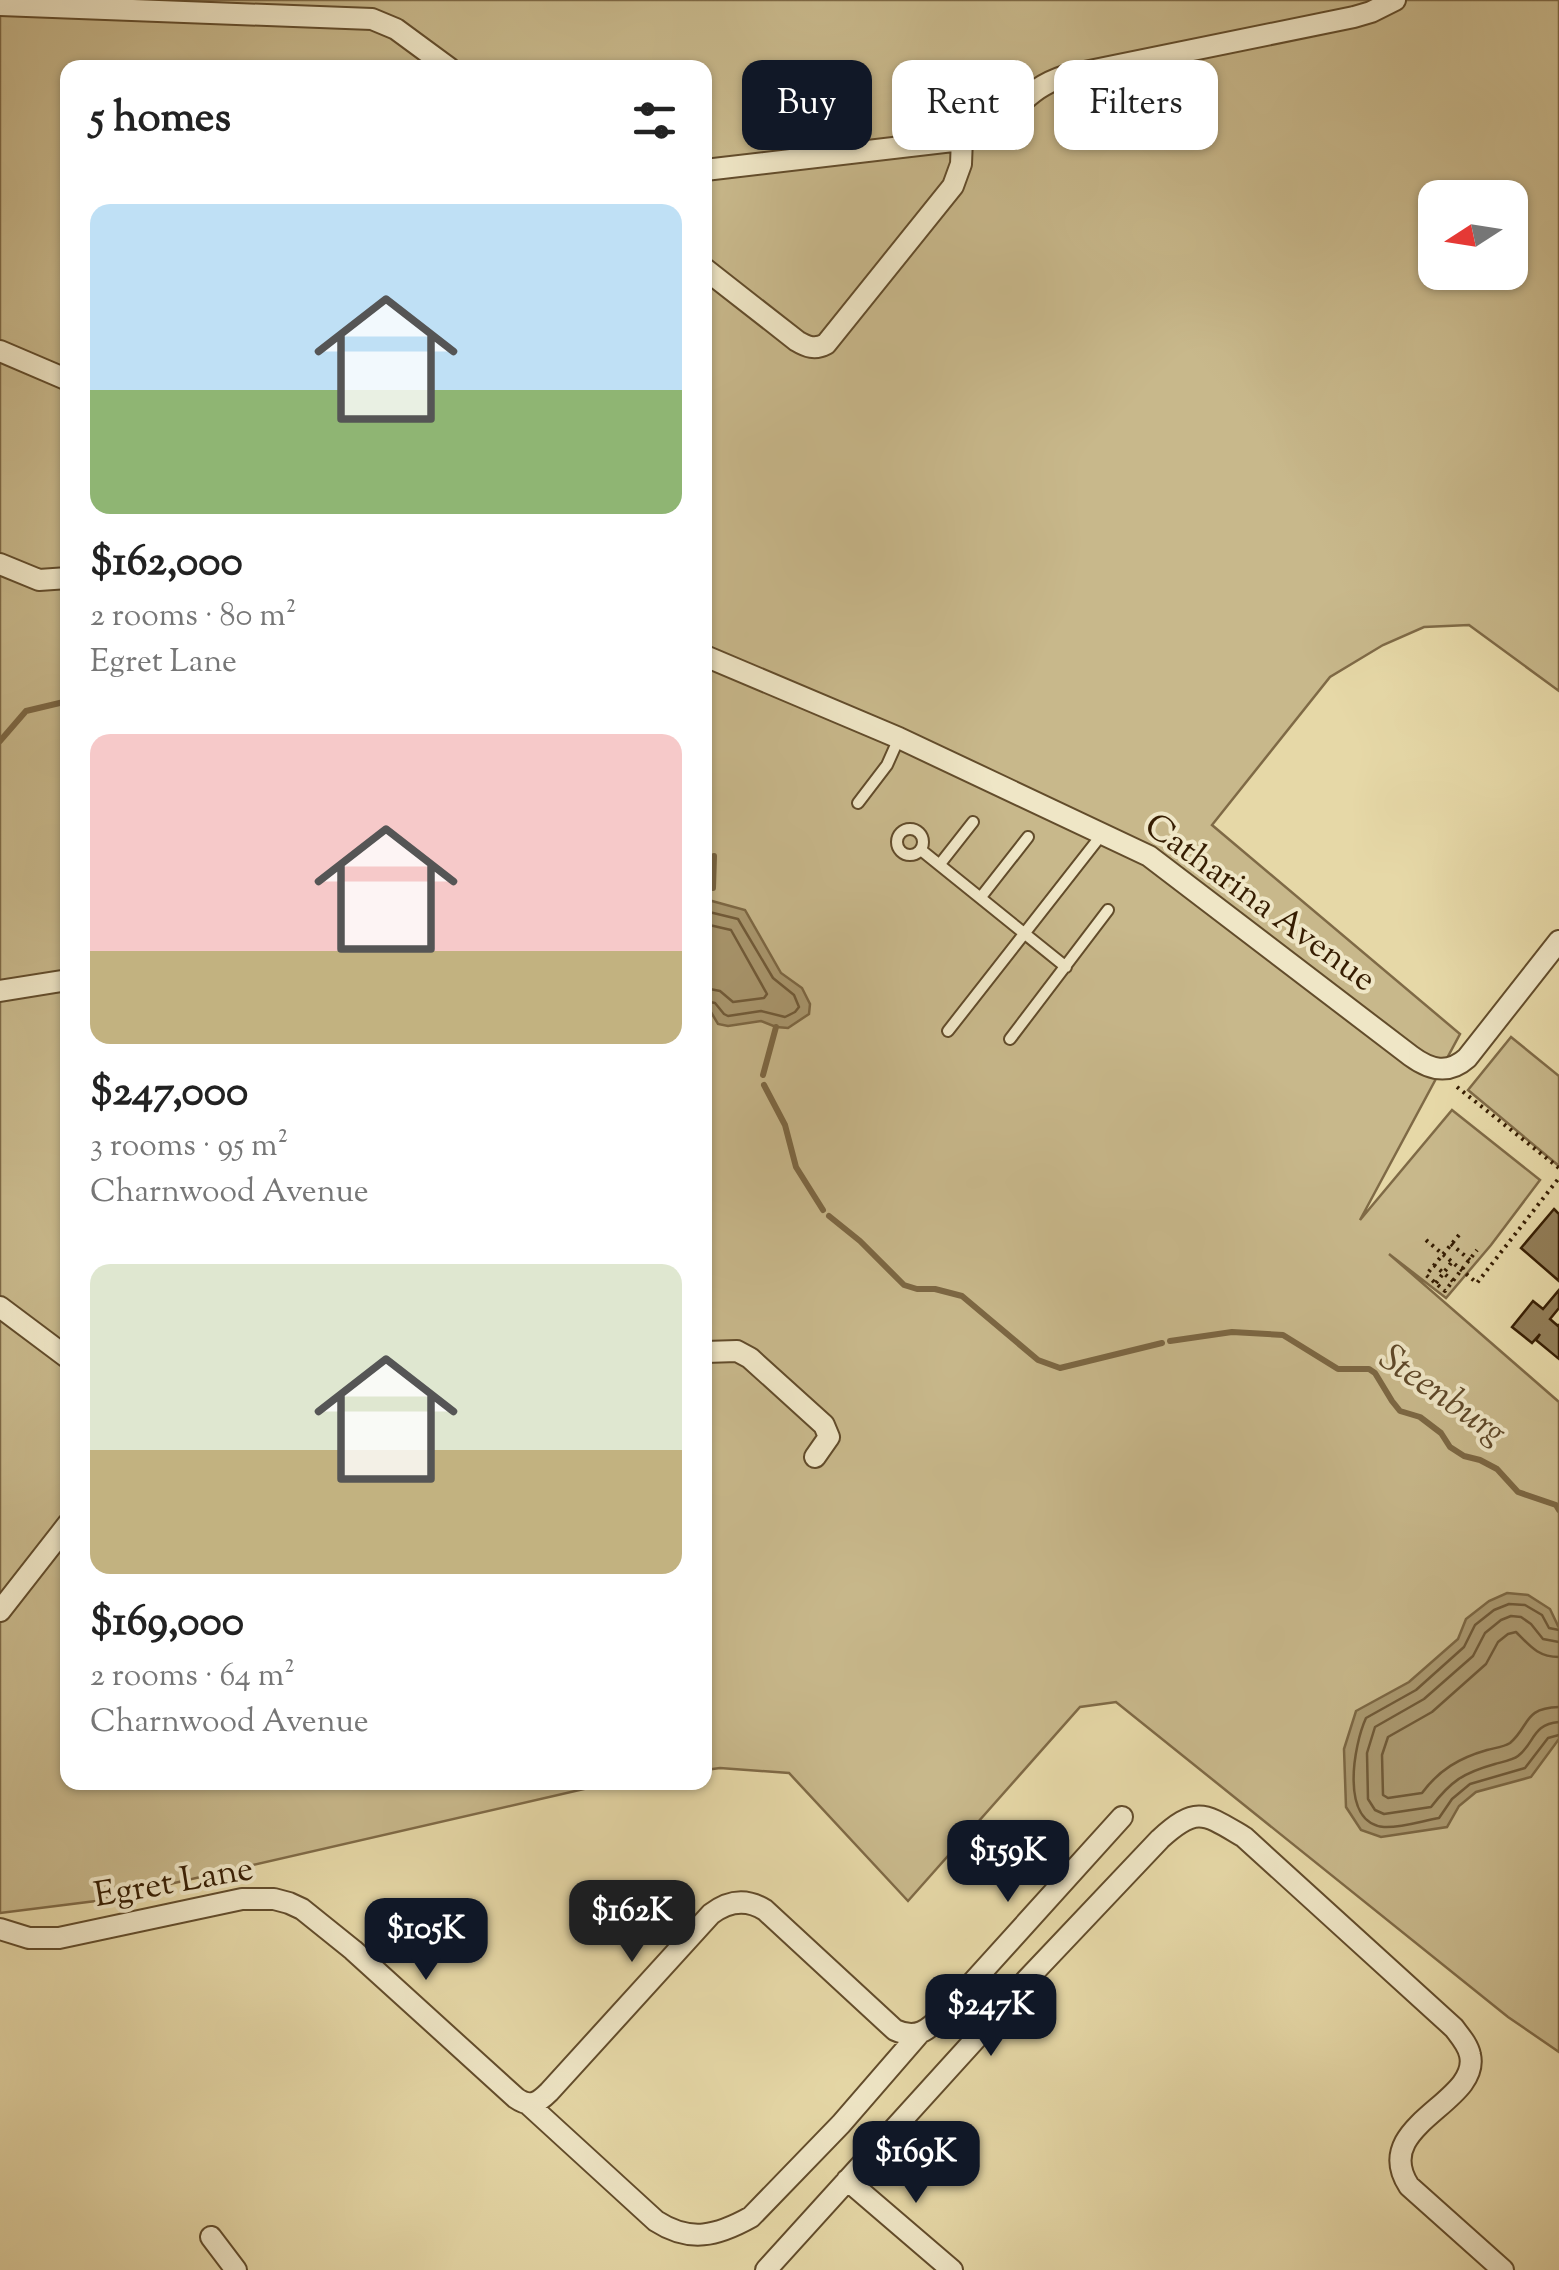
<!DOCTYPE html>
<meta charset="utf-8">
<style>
body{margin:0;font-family:"Sorts Mill Goudy",serif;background:#f6f6f6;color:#222;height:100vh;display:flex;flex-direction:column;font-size:38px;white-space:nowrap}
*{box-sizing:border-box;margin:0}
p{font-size:32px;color:#767676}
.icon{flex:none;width:55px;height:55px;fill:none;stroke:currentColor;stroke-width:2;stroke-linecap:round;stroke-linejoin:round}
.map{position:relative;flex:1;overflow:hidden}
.sheet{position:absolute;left:60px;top:60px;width:652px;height:1730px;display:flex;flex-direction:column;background:#fff;border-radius:20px;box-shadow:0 2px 8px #0004}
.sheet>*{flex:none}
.top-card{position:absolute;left:742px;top:60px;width:665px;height:90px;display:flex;gap:20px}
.needle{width:65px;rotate:258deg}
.tools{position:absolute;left:1418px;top:180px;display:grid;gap:20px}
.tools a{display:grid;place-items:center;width:110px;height:110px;border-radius:20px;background:#fff;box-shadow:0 2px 8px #0004;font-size:50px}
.price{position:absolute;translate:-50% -85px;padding:0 22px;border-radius:20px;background:#111827;color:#fff;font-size:32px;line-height:65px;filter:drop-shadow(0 2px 5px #0008)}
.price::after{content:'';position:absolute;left:50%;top:60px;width:30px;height:22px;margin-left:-15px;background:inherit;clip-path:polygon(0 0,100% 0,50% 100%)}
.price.active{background:#222;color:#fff}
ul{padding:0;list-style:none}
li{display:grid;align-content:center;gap:20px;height:530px;padding:0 30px}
li span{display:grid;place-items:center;height:310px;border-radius:20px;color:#555}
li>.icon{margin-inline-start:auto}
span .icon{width:180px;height:180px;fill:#fffc;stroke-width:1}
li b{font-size:42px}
h2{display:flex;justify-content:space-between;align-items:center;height:120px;padding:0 30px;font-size:42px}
.pill{padding:0 35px;border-radius:20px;background:#fff;box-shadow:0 2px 8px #0004;font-size:35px;line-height:90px}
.pill.active{background:#111827;color:#fff}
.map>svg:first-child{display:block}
.green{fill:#c8b88b;stroke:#7f6a46;stroke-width:2.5;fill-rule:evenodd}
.water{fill:#aa986f;stroke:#7c6743;stroke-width:2.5}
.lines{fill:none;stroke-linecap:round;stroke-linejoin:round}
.shore{stroke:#705a38;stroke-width:2.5}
.stream{stroke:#7c6743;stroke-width:6}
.building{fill:#927e58;stroke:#361d02;stroke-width:2.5}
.lane-casing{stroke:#624c2b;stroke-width:14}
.street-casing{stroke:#624c2b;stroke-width:24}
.path{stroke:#361d02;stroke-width:4;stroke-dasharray:2.5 5;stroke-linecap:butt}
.lane{stroke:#efe6c6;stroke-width:10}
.street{stroke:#efe6c6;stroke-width:20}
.labels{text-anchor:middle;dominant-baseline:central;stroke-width:8;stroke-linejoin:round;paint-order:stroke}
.street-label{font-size:35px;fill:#361d02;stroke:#efe6c6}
.water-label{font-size:38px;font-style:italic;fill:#5f4828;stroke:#efe6c6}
</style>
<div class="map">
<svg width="1559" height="2270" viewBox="0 0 1559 2270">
<rect width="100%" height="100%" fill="#e6d8a7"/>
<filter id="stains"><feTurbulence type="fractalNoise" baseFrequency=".002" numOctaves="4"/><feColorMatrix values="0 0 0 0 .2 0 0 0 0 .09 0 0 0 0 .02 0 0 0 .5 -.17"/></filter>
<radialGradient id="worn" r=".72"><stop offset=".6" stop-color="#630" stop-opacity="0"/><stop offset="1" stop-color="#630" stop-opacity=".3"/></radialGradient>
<!-- green -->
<path class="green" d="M0 0H1559V691L1469 625 1424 627 1383 645 1330 677 1212 825 1460 1034 1360 1220 1452 1110 1540 1180 1491 1245 1446 1298 1389 1254 1559 1402V2052L1508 2017 1116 1702 1080 1707 908 1901 789 1773 720 1768 705 1770V68H68V1782L610 1783 96 1901 0 1913ZM1435 198H1510V272H1435Z
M1511 1037 1559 1076V1166L1468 1090Z"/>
<!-- water -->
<path class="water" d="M712 901 745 910 781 973 802 988 810 1004 809 1014 788 1028 776 1027 761 1021 728 1026 718 1024 705 1002V901Z
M1507 1593 1528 1595 1550 1609 1559 1628V1739L1531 1777 1476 1792 1459 1806 1447 1827 1381 1837 1361 1830 1346 1807 1344 1749 1356 1711 1409 1682 1458 1639 1466 1619 1489 1601Z"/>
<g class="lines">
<!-- shore -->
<path class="shore" d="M705 911 738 919 773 978 794 995 799 1007 795 1012 785 1017 761 1011 728 1016 724 1014 715 1003 705 1001
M705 924 731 930 767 994 764 998 733 1002 720 991 705 988
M1559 1630 1549 1628 1542 1615 1525 1605 1509 1604 1494 1610 1475 1625 1464 1647 1416 1690 1366 1718C1354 1744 1339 1823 1384 1827 1401 1828 1422 1821 1439 1818L1452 1799 1470 1784 1525 1768 1548 1738 1559 1735
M1559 1642 1543 1639 1531 1624 1521 1617 1511 1616 1501 1620 1485 1633 1473 1656 1424 1699 1375 1727 1367 1753 1368 1799 1375 1810 1384 1814 1431 1807C1451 1781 1463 1773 1495 1764 1502 1762 1513 1760 1518 1756 1535 1743 1532 1724 1559 1722
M1559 1657C1538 1657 1530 1646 1516 1632L1508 1634 1498 1642 1486 1664 1432 1712 1388 1737 1382 1755 1383 1795 1388 1798 1422 1793C1439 1770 1459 1758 1487 1750 1494 1748 1504 1747 1510 1743 1530 1726 1523 1708 1559 1707"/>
<!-- stream -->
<path class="stream" d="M0 741 26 711 68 701
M713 888 714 856
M763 1075 776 1027
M764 1085 785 1125 796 1167 823 1210
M829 1216 860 1241 904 1285 917 1289H935L962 1296 1038 1360 1060 1368 1162 1343
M1170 1341 1232 1332 1283 1335 1338 1369H1369L1375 1373 1392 1401 1400 1411 1420 1417 1441 1433 1450 1447 1464 1456 1480 1460 1497 1469 1518 1492 1556 1505 1559 1510"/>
</g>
<!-- building -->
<path class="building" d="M1554 1209 1559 1214V1281L1521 1248Z
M1559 1290V1308L1550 1319 1558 1326 1559 1324V1359L1536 1340 1540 1334 1532 1343 1512 1327 1533 1301 1543 1309Z"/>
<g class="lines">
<!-- lane casing -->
<g class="lane-casing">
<path id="lane" d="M858 803 887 765 899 738
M897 842a13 13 0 1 1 26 0a13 13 0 1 1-26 0Z
M921 850 1066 967
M940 864 973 822
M981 897 1028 837
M948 1031 1103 833
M1010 1039 1108 910"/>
</g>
<!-- street casing -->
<g class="street-casing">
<path id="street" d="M0 5 372 19 396 29 449 68
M705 170 953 141C966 137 980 134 991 127 1021 108 1028 88 1065 76L1354 17 1371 12 1395 0
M705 269 797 341C807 347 815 350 826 344L953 186 961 164 962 138
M0 351 68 380
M0 564 39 580 68 578
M705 656 899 738 1149 856 1411 1056C1430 1070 1448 1075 1467 1058L1559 941
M0 991 68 980
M0 1307 68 1358
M705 1352 737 1351 750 1358 824 1425 829 1437 815 1457
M0 1611 68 1524
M0 1929 29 1938H59L242 1899H274L289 1903 302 1909 353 1950 516 2098C530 2108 538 2103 549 2092L711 1914C728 1901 746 1898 765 1910L895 2030C917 2040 928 2030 943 2015L1122 1817
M527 2103 656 2221C690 2243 717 2236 751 2217L841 2124 919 2034
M847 2180 952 2270
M211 2237 236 2270
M766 2270 981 2033 1017 1990 1160 1839C1197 1805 1205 1814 1244 1837L1454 2028C1460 2036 1468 2045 1470 2055 1481 2103 1369 2125 1409 2186L1503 2270"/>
</g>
<!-- path -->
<path class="path" d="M1457 1087 1559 1168
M1459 1235 1426 1275 1445 1291 1477 1250
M1426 1240 1477 1283 1559 1178
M1451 1244 1470 1260
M1434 1265 1453 1281
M1436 1283 1451 1263"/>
<!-- lane -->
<use href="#lane" class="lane"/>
<!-- street -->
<use href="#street" class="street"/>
</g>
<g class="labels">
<!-- street labels -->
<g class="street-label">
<text transform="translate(1259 904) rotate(36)">Catharina Avenue</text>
<text transform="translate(174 1884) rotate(-10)">Egret Lane</text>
</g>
<!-- water labels -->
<g class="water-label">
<text transform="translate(1442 1397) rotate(35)">Steenburg</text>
</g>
</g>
<rect width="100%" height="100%" filter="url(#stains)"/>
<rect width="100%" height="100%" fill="url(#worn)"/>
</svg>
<div class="tools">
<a><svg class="needle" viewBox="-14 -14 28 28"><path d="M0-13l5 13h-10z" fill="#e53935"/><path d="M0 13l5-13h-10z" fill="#767676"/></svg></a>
</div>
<b class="price" style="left:1008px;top:1905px">$159K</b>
<b class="price active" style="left:632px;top:1965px">$162K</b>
<b class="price" style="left:426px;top:1983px">$105K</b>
<b class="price" style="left:991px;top:2059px">$247K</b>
<b class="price" style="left:916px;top:2206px">$169K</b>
<div class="top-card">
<a class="pill active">Buy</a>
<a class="pill">Rent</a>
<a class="pill">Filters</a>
</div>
<section class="sheet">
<h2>5 homes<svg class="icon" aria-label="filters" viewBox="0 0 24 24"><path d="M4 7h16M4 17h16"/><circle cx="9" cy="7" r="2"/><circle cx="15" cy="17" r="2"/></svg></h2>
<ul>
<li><span style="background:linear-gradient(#bfe0f5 60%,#8fb573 0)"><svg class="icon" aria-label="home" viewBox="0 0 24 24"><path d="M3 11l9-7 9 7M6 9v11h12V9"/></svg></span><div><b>$162,000</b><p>2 rooms · 80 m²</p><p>Egret Lane</p></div></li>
<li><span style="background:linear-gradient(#f6c9c9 70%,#c2b280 0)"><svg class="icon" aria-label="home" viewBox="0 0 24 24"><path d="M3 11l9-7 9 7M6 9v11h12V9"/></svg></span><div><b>$247,000</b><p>3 rooms · 95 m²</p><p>Charnwood Avenue</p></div></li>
<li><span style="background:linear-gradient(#dfe7d0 60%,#c2b280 0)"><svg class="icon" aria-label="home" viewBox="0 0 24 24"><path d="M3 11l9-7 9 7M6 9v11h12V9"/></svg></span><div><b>$169,000</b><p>2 rooms · 64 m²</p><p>Charnwood Avenue</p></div></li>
</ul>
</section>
</div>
